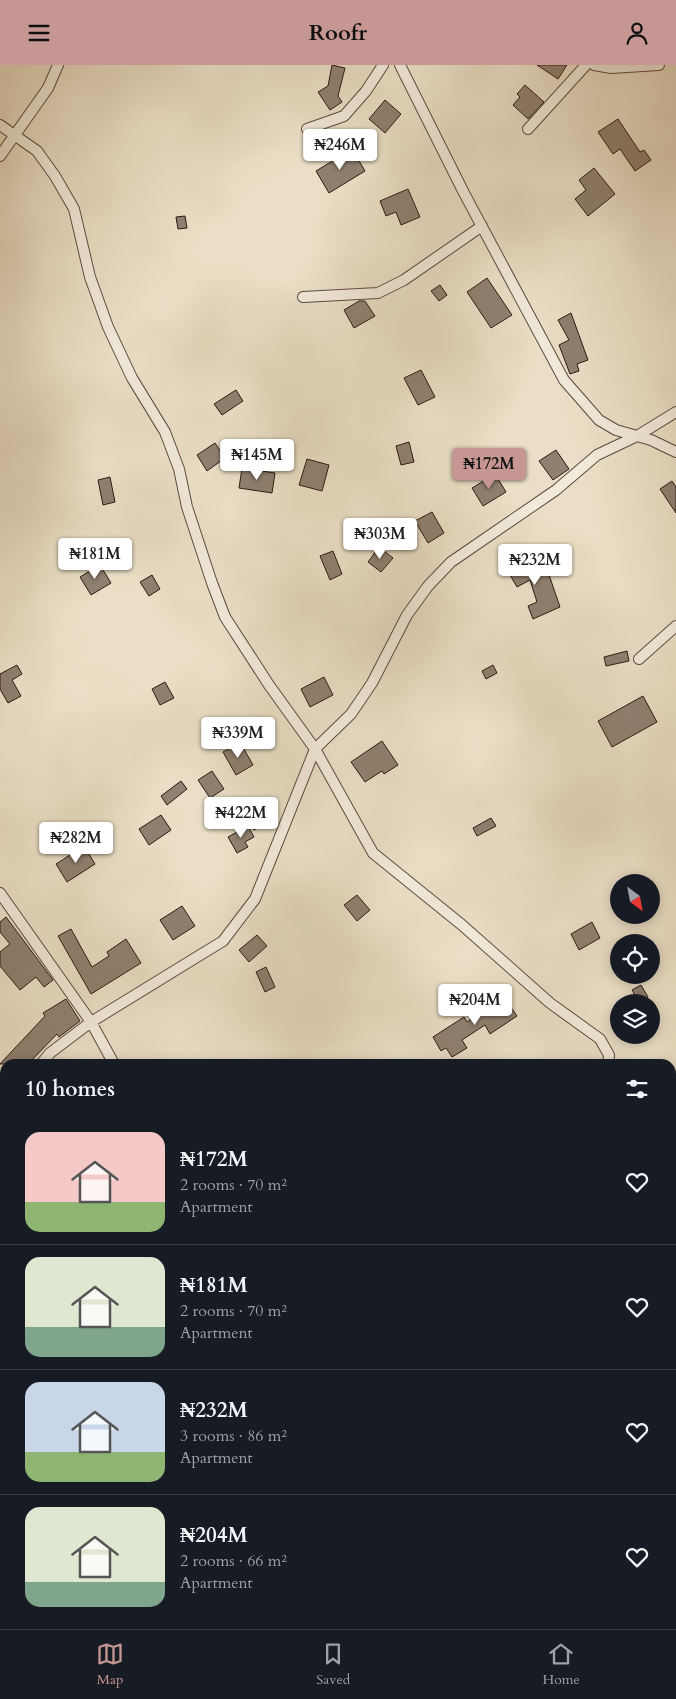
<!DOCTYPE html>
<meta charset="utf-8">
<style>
body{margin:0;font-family:Cardo,serif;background:#20242c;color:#f1f3f6;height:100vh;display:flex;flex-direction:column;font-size:19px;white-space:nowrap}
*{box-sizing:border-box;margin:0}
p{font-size:16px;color:#9ea1a6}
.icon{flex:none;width:28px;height:28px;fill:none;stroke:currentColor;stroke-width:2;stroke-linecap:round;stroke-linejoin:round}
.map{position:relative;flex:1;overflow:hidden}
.drawer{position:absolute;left:0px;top:994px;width:676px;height:571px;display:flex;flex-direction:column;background:#171b24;border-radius:15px 15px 0 0;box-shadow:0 2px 12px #0003}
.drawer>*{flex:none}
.needle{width:32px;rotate:148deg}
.buttons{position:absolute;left:610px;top:809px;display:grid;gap:10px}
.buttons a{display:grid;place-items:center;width:50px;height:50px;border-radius:50%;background:#171b24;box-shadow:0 2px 12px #0003;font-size:25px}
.price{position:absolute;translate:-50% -42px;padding:0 11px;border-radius:5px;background:#fff;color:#222;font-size:16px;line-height:32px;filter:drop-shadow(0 1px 2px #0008)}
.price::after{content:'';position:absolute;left:50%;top:30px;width:15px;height:11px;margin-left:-8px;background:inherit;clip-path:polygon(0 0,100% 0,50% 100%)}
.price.selected{background:#c59692;color:#111}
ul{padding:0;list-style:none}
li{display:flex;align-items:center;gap:15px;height:125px;padding:0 25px}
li+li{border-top:1px solid #363941}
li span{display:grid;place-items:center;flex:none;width:140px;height:100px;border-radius:15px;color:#555}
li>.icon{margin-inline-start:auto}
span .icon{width:60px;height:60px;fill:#fffc;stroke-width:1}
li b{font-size:21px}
h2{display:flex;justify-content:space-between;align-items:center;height:60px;padding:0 25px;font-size:21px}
header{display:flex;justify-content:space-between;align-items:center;height:65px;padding:0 25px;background:#c59692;color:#111;font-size:22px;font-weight:800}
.tab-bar{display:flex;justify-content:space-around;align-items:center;height:70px;border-top:1px solid #363941;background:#171b24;font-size:14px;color:#9ea1a6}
.tab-bar a{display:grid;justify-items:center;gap:2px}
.tab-bar .selected{color:#c59692}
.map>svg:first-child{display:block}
.building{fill:#8f8070;stroke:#2c1a12}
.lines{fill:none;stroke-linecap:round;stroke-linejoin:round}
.minor-casing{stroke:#5c4b3f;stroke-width:12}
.tertiary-casing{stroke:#5c4b3f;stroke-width:15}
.minor{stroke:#f1eada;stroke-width:10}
.tertiary{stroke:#f1eada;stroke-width:12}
</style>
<header><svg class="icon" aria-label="menu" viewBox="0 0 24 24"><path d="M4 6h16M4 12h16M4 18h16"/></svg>Roofr<svg class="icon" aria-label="person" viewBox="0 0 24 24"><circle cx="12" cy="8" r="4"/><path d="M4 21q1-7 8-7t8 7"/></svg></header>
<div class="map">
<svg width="676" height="1564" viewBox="0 0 676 1564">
<rect width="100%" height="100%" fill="#eadfc6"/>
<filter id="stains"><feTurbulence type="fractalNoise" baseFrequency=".004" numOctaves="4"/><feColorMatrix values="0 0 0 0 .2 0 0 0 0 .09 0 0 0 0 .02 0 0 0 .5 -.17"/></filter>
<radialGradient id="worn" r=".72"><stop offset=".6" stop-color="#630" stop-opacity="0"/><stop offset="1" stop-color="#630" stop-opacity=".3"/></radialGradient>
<!-- building -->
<path class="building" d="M332 0 345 3 338 31 342 37 330 45 318 27 328 21Z
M537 0H567L558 14Z
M525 20 544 37 528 54 513 40 520 32 517 29Z
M385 35 401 49 385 68 369 54Z
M618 54 640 87 644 85 651 95 635 106 620 84 613 89 598 67Z
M352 84 365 106 329 128 316 106Z
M594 103 615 129 588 151 575 134 586 125 579 115Z
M408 124 420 152 401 160 396 147 386 151 380 136Z
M185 151 187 163 178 164 176 152Z
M487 213 512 250 491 263 467 227Z
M440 220 447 230 439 236 431 226Z
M359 236H365L375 251 354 263 344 245Z
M571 248 588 295 577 299 579 306 570 309 559 280 569 275 558 255Z
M421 305 435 332 418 340 404 313Z
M236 325 243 336 222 350 214 339Z
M409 377 414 397 401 400 396 381Z
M215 378 225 393 207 406 197 390Z
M556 385 569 404 553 415 539 396Z
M307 394 329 400 322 426 299 420Z
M242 403 275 408 272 428 239 423Z
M495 409 506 427 483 441 472 423Z
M110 412 115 437 103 440 98 415Z
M672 416 676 422V448L660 424Z
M432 447 444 468 428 478 415 456Z
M379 482 393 493 381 507 368 497Z
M333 486 342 509 330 515 320 491Z
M524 487 529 507 546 501 560 542 533 554 528 541 537 537 530 515 517 522 510 510 514 508 510 491Z
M100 500 111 518 91 530 80 512Z
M152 510 160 524 149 531 140 517Z
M627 586 629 596 606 601 604 592Z
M17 600 22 609 12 615 21 631 8 638 0 624V609Z
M493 600 497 608 486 614 482 606Z
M324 612 333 630 310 642 301 624Z
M165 617 174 633 160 640 152 624Z
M643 631 657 657 612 682 598 656Z
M382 676 398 700 384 709 382 706 365 717 351 697Z
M240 677 253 700 236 710 223 687Z
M212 706 224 724 210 733 198 715Z
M181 716 187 724 167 740 161 731Z
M161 750 171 765 149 780 139 764Z
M258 752 263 759 254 765 249 758Z
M491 753 496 761 477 771 473 763Z
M248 761 254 772 245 777 248 782 237 788 228 772Z
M84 781 95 799 67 817 56 799Z
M357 830 370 845 357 856 344 840Z
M182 841 195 861 173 875 160 855Z
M6 852 53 915 44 922 36 912 20 925 0 901V887L10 879 0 867V857Z
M592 857 600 873 579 885 571 869Z
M71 864 92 902 109 891 107 887 126 874 141 898 91 929 58 871Z
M257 870 267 881 249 897 239 885Z
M266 902 275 922 265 927 256 907Z
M641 920 648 932 639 937 632 925Z
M503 931 517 951 490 969 485 960 462 975 467 983 452 992 446 983 441 986 433 972 464 952 467 957Z
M66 934 80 956 59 972 57 969 28 999H0L45 951 43 948Z"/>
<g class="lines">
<!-- minor casing -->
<g class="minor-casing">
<path id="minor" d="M400 0 464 128 564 315 599 355 616 365 651 375 676 387
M594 0 611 3 659 0
M0 60 37 86 55 111 74 144 90 212 108 262 132 313 165 367 179 404 187 442 212 518 225 552 269 620 315 684 373 788 462 860 550 938 600 974 609 990 608 999
M307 64 344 51 366 26 383 0
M528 64 586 0
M0 91 48 23 58 0
M303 232 378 228 404 215 482 161
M639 594 676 561
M0 828 91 957 114 999
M41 999 50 988 91 957 223 876 255 834 315 684 351 649 372 618 407 550 428 521 451 497 556 425 597 390 637 371 676 347
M0 1056 5 1049"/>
</g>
<!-- tertiary casing -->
<g class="tertiary-casing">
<path id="tertiary" d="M671 1103 676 1099
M56 1564 61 1560"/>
</g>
<!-- minor -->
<use href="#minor" class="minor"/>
<!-- tertiary -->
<use href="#tertiary" class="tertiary"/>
</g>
<rect width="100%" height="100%" filter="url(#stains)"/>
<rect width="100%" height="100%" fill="url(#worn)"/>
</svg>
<div class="buttons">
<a><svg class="needle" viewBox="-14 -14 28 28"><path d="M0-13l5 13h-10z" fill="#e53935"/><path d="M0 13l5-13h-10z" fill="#9ea1a6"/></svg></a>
<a><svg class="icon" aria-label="locate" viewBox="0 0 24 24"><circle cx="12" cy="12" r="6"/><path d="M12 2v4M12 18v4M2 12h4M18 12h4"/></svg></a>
<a><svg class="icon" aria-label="layers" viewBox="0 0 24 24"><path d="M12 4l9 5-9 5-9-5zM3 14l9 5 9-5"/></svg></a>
</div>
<b class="price" style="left:340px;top:106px">₦246M</b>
<b class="price" style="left:257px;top:416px">₦145M</b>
<b class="price selected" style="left:489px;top:425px">₦172M</b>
<b class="price" style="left:380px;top:495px">₦303M</b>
<b class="price" style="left:95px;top:515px">₦181M</b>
<b class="price" style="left:535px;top:521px">₦232M</b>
<b class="price" style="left:238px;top:694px">₦339M</b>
<b class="price" style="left:241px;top:774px">₦422M</b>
<b class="price" style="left:76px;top:799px">₦282M</b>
<b class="price" style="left:475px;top:961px">₦204M</b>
<section class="drawer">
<h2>10 homes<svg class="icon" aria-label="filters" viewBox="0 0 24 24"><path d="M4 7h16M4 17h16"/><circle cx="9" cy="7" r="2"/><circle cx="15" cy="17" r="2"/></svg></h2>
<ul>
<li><span style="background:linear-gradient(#f6c9c9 70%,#8fb573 0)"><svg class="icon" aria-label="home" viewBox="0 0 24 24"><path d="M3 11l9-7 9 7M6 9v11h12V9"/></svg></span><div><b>₦172M</b><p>2 rooms · 70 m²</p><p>Apartment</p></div><svg class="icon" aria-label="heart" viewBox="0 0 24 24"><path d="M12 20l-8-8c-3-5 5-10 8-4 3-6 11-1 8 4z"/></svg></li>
<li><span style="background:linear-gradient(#dfe7d0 70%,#7fa58c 0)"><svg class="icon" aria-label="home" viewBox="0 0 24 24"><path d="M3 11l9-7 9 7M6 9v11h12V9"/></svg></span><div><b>₦181M</b><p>2 rooms · 70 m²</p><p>Apartment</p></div><svg class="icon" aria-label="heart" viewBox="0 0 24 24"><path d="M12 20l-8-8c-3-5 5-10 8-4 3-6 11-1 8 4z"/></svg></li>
<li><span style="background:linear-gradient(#c9d6e8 70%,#8fb573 0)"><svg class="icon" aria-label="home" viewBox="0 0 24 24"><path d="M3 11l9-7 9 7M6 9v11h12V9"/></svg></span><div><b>₦232M</b><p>3 rooms · 86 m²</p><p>Apartment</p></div><svg class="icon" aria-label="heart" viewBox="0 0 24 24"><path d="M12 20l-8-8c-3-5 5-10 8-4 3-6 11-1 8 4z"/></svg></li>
<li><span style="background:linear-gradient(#dfe7d0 75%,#7fa58c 0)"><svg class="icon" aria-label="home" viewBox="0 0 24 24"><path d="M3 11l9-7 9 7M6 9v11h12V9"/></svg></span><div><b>₦204M</b><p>2 rooms · 66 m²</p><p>Apartment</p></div><svg class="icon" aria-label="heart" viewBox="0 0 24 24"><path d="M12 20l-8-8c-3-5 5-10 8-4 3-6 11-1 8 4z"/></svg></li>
</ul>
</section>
</div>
<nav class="tab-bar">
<a class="selected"><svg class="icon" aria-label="map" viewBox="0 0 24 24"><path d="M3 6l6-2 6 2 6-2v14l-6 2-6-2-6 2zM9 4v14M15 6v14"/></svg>Map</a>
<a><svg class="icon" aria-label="saved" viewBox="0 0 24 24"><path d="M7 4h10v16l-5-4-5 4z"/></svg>Saved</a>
<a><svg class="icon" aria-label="home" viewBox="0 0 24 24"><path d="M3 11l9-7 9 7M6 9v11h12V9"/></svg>Home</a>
</nav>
